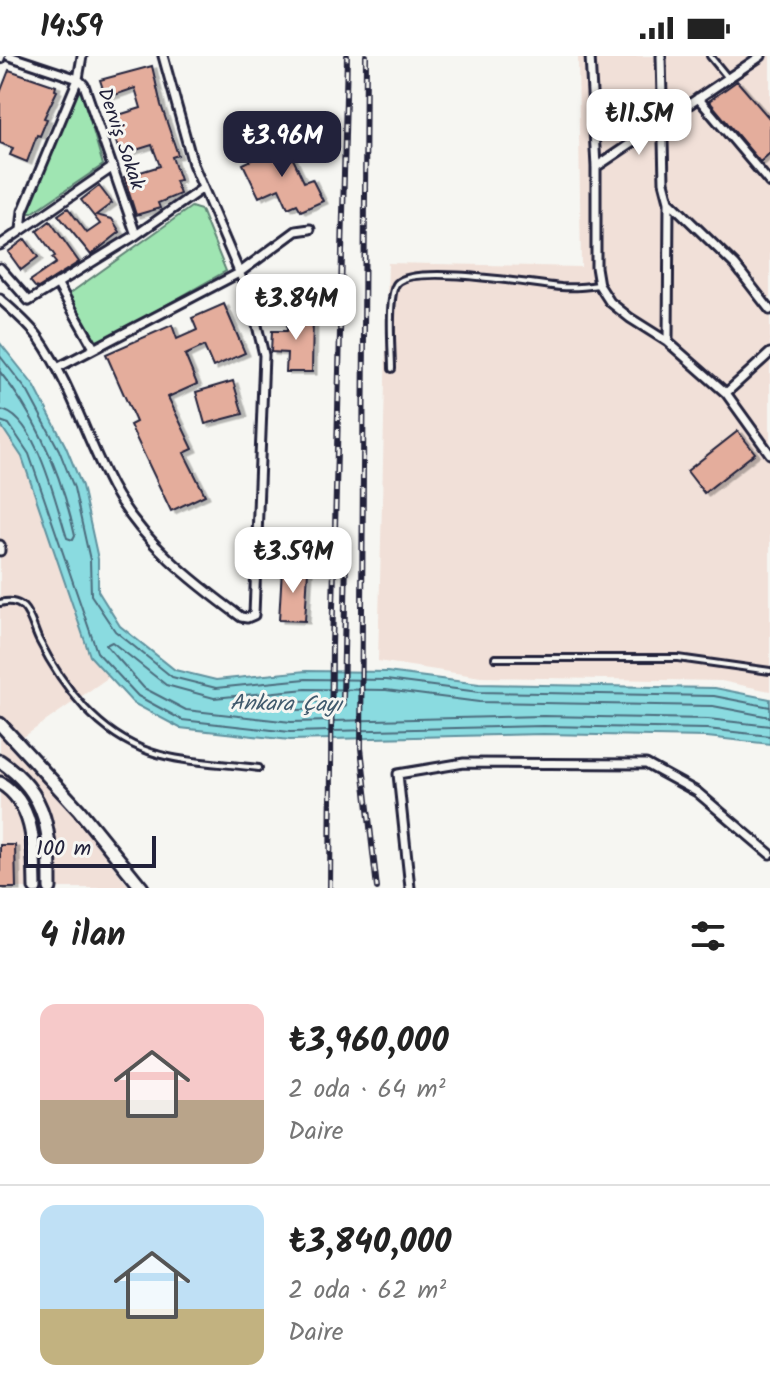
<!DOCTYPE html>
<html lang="tr">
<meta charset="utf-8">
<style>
body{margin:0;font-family:Kalam,sans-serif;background:#f2f2f2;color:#222;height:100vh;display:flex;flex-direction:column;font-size:30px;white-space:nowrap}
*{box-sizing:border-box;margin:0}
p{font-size:26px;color:#767676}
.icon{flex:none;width:44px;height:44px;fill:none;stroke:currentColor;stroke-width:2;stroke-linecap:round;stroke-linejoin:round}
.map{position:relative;height:832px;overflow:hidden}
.details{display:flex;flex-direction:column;background:#fff;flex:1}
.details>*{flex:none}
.scale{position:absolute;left:24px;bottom:20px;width:132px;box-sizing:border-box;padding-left:8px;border:4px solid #22223b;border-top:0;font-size:22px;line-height:28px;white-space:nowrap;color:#22223b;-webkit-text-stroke:6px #f6f6f2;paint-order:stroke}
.price{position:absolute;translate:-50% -68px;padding:0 18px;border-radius:16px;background:#fff;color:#222;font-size:26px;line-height:52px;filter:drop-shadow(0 2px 4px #0008)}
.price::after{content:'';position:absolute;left:50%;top:48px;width:24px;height:18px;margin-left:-12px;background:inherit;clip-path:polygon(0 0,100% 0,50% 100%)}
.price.active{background:#22223b;color:#fff}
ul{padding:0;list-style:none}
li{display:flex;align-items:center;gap:24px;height:200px;padding:0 40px}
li+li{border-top:2px solid #e0e0e0}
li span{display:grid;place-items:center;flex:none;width:224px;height:160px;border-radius:16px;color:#555}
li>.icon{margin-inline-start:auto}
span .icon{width:96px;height:96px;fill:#fffc;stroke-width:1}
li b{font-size:34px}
h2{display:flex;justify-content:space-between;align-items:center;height:96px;padding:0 40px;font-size:34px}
.status{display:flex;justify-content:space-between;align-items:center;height:56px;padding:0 40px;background:#fff;direction:ltr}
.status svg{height:22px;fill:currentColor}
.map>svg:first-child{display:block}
.built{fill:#f1e0d8}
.green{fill:#9fe5b2;stroke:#608476;stroke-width:2}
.water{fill:#8adbe0;stroke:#60919e;stroke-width:2}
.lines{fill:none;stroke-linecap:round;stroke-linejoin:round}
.shore{stroke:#4c6c7d;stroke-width:2}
.building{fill:#e4ad9c;stroke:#22223b;stroke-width:2;filter:url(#shadow)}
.lane-casing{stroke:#22223b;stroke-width:10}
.street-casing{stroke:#22223b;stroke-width:13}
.secondary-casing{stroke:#22223b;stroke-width:17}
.lane{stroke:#f6f6f2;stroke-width:4}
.street{stroke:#f6f6f2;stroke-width:7}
.secondary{stroke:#f6f6f2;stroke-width:11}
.rail-casing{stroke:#22223b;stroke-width:6}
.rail{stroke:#f6f6f2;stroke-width:3;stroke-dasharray:9;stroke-linecap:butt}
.labels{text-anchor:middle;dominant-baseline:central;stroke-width:6;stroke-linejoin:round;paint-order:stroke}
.street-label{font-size:20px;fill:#22223b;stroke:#f6f6f2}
.water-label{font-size:22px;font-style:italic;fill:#415a6d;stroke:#f6f6f2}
</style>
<div class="status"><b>14:59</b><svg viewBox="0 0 49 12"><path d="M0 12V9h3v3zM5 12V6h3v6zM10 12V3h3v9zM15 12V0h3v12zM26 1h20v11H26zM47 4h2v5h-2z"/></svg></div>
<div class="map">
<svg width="770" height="832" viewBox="0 0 770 832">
<defs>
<filter id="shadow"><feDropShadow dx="4.5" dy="2.5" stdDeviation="0" flood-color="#0004"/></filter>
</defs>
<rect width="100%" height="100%" fill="#f6f6f2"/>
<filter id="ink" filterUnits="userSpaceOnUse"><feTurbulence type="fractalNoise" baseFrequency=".0125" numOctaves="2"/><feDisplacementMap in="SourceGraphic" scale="16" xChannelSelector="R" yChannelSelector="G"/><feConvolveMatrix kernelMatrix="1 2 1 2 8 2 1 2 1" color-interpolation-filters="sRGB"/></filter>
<g filter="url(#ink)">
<!-- built -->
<path class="built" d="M578 0H770V635L721 625 481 621 378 605 388 207 581 211Z
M0 368 22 401 90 600 109 621 12 689 68 752 130 832H0Z"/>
<!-- green -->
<path class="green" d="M81 33 103 109 32 157H27L76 34Z
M191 151 201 154 226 215 99 287 96 286 69 238Z"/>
<!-- water -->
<path class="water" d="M0 287 35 331 66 391 82 430 98 503V535L120 570 175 614 216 624 306 615 387 616 479 628 715 632 770 643V688L707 681 543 678 290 684 180 672 133 647 90 600 22 401 0 368Z"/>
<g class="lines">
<!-- shore -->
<path class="shore" d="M0 300 28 336 59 394 74 432 90 504 91 539 115 575 172 621 216 632 306 623 386 624 479 636 714 640 770 651
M0 316C39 364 62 420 75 480L73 484 67 482C57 452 36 357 0 354
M0 365 9 368 29 398 97 596 138 640 182 664 290 676 543 670 707 673 770 680
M342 645 346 649 342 653 296 654 292 651 295 646Z
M770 661 713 650 479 646 386 634 306 633 214 642 166 629 112 586 106 589 144 632 186 654 291 666 543 660 708 663 770 670"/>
</g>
<!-- building -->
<path class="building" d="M152 10 161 49 178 99 172 101 180 124 175 125 180 138 158 147 160 152 136 159 124 121 160 110 152 89 120 99 109 62 141 52 135 32 106 42 100 24Z
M9 14 56 30 55 34 57 35 44 62 47 63 40 80 37 79 27 106 10 99 13 92 0 87V37Z
M737 25 770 63V97L760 106 709 45Z
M286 88 304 126 312 123 323 145 301 155 297 148 288 152 279 132 259 141 243 108Z
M99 130 112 147 96 159 112 163 120 176 91 199 58 159 68 152 87 177 100 168 81 144Z
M50 165 79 206 38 232 35 231 30 225 56 207 52 202 55 200 37 175Z
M25 183 38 201 21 214 8 196Z
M224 248 245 297 213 311 204 290 185 299 197 328 168 341 193 393 184 397 205 439 171 455 130 369 136 366 106 298 172 269 177 283 197 274 192 262Z
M288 256 313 257 312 316H286L287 297 271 296 272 275H287Z
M233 325 243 358 205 368 196 336Z
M738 375 755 397 704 437 687 415Z
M282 513 308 515 305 565 279 564Z
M0 789H15L16 832H0Z"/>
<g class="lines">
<!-- lane casing -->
<g class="lane-casing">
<path id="lane" d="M710 0 728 22
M392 313C392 295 387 239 397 227 414 208 533 228 561 231 574 232 585 231 598 229
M0 547C9 545 16 545 23 551 31 559 34 574 39 584 51 608 66 631 84 651 138 709 186 703 259 712
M495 602H678L770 615"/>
</g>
<!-- street casing -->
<g class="street-casing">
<path id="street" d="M9 0 78 23 84 29 136 179
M590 0 596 111V211L599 229 610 246 630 262 668 286 726 337 770 398
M661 0 664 126 669 145 668 286
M0 3 1 0
M698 42 770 127
M596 111 761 0
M669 145 735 209 770 254
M21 174 23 155 78 23 82 0
M0 189 113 111
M0 212 29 245 136 179 203 132
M57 227 94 292
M0 243C13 255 29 268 39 282 71 328 86 382 112 431 142 486 192 525 241 561L247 562 254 559 264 299 251 244 193 108 163 0
M57 312 239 217 296 175 310 173
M726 337 770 297
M0 489V495
M410 832 398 718 464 707 646 708 697 736 770 798"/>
</g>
<!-- secondary casing -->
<g class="secondary-casing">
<path id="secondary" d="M0 668 79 754 142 832
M0 705C50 739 50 778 50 832
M0 727C36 748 34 795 35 832"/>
</g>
<!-- lane -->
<use href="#lane" class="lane"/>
<!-- street -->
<use href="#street" class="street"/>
<!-- secondary -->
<use href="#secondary" class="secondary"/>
<!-- rail casing -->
<g class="rail-casing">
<path id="rail" d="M366 0 361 692 377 832
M343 644 346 500
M330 832 332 591 347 0"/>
</g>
<!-- rail -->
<use href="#rail" class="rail"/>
</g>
</g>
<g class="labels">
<!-- street labels -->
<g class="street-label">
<text transform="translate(120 83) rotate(71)">Derviş Sokak</text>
</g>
<!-- water labels -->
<g class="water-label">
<text transform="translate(286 649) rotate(1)">Ankara Çayı</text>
</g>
</g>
</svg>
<div class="scale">100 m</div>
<b class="price" style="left:639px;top:101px">₺11.5M</b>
<b class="price active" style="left:282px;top:123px">₺3.96M</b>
<b class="price" style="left:296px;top:286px">₺3.84M</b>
<b class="price" style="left:293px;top:539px">₺3.59M</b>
</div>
<section class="details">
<h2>4 ilan<svg class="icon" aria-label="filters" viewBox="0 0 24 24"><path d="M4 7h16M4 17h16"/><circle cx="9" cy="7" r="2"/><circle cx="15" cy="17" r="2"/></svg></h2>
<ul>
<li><span style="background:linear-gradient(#f6c9c9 60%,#b9a48a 0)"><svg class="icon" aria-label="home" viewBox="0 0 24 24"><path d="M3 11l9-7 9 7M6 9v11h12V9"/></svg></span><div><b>₺3,960,000</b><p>2 oda · 64 m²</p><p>Daire</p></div></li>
<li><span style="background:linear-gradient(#bfe0f5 65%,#c2b280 0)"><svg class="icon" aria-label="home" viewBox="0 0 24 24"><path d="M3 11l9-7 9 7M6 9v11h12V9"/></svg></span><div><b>₺3,840,000</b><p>2 oda · 62 m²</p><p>Daire</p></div></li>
</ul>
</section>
